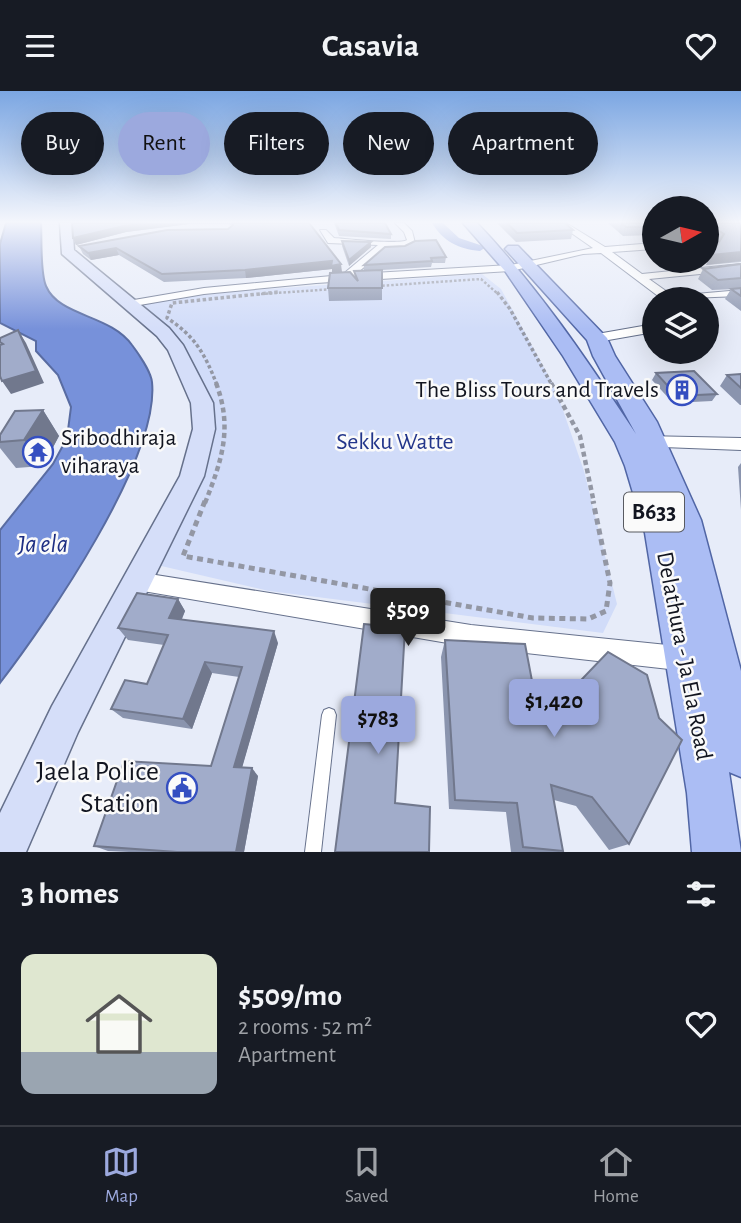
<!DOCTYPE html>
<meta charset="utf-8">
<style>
body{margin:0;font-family:"Alegreya Sans",sans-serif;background:#20242c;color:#f1f3f6;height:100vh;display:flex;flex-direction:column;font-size:26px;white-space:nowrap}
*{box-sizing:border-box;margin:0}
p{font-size:23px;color:#9ea1a6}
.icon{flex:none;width:38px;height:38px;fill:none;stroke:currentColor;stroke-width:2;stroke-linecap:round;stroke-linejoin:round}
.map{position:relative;height:761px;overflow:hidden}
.sheet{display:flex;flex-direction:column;background:#171b24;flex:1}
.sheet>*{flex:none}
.banner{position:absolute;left:21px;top:21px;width:700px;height:63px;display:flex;gap:14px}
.needle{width:46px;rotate:82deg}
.tools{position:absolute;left:642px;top:105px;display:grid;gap:14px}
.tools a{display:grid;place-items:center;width:77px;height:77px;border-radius:50%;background:#171b24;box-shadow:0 7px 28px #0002;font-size:35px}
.price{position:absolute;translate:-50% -60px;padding:0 16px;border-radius:7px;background:#9ca9de;color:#111;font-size:23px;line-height:46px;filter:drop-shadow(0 2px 4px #0008)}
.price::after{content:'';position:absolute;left:50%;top:42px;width:21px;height:16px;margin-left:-10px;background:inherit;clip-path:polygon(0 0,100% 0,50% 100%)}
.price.on{background:#222;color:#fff}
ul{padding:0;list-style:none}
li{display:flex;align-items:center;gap:21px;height:175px;padding:0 21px}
li span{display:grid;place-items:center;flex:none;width:196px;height:140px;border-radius:14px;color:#555}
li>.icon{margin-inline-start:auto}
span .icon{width:84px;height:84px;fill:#fffc;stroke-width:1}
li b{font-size:30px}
h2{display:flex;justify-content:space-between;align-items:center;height:84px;padding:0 21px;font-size:30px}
.pill{padding:0 24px;border-radius:32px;background:#171b24;box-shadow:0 7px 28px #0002;font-size:24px;line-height:63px}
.pill.on{background:#9ca9de;color:#111}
header{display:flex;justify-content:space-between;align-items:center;height:91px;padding:0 21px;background:#171b24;font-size:32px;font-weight:600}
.menu{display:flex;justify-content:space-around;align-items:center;height:98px;border-top:2px solid #363941;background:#171b24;font-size:19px;color:#9ea1a6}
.menu a{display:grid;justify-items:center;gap:4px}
.menu .on{color:#9ca9de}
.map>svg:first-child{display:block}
.green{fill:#d1dcf9}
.water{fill:#7791da;stroke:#596ca2;stroke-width:2}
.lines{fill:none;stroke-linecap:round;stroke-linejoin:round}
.canal{fill:#7791da;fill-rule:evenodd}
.lane-casing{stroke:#66718c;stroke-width:2}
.street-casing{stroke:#66718c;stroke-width:2}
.secondary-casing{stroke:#66718c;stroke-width:3}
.primary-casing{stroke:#5166a5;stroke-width:3}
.path-far3{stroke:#9397a4;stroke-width:2.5;stroke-dasharray:2.5 2;stroke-linecap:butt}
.path-far2{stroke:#9397a4;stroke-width:3.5;stroke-dasharray:3.5 2.5;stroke-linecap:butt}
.path-far1{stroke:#9397a4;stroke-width:4.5;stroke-dasharray:5 3.5;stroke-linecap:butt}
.path{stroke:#9397a4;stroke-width:5;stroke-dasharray:6 4.5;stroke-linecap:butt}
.lane{fill:#fff;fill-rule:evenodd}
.street{fill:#fff;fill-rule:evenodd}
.secondary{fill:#d5def9;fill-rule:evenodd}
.primary{fill:#abbdf4;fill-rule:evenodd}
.wall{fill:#8a94ae}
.shaded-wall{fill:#71788d}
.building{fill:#a1acca;stroke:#71788d;stroke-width:2}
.labels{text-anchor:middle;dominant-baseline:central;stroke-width:5;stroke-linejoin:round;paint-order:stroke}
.shield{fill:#fafafa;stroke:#585a61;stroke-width:2}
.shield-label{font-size:23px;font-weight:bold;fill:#121520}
.poi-label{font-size:24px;fill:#121520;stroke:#fafafa;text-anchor:end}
.park-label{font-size:24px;fill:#23368b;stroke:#fafafa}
.street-label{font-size:24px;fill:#121520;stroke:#fafafa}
.water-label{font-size:26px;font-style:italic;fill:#1d2e83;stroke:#fafafa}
.near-poi-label{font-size:28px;fill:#121520;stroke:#fafafa;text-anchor:end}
</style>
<header><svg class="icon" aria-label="menu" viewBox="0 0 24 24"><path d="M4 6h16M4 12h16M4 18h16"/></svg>Casavia<svg class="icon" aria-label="heart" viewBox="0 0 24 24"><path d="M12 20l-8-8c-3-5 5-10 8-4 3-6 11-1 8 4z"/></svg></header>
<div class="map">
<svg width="741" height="761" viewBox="0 0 741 761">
<rect width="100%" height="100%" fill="#e7ecf9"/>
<!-- green -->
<path class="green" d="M482 183 501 198 556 299 584 380 617 513 603 542 269 500 157 474 206 310 137 216 151 210 241 200Z"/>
<!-- water -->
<path class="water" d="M6 132H41C42 148 40 181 46 195 59 226 110 223 132 254 138 262 151 281 152 291 160 367 47 531 0 592V439L53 373 67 347 71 316 58 284 36 260V250L0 232V153Z"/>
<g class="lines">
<!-- canal -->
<path class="canal" d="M432 132H443L459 147 486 156 480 160C458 158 443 150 432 132Z"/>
<!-- lane casing -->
<g class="lane-casing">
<path id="lane" d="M329 617 334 619 336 624 321 761H305L322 624 324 619Z"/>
</g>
<!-- street casing -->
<g class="street-casing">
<path id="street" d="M395 132H404L412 140 415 152 405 158 384 159 356 183 511 174 593 157 557 132H566L605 156 654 152V158L612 161 642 183 741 173V179L649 188 673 205 741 199V205L662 208 601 162 583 163 511 180 316 192 204 203 128 216 122 213 128 210 204 197 342 184 378 154 328 152 320 139H326L334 147C348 148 400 154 407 149L404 141Z
M654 233V241L597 251 591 247 597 243Z
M643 345 741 347V359L637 355 635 351 637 347Z
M137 481 471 534 687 556 696 559 699 568 696 577 687 580 471 556 137 499 129 497 126 490 129 483Z"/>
</g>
<!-- secondary casing -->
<g class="secondary-casing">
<path id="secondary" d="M60 132H72L74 159 169 237 183 254 213 312 215 338 204 385 78 641 26 761H0V722L52 615 180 385 193 338 191 312 168 259 157 245 62 163Z"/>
</g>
<!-- primary casing -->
<g class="primary-casing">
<path id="primary" d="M463 132H477C538 196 587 269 636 343L593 265 587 249 508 161 505 158 508 155H518L607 247 615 265 657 331 701 429 741 580V686L729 681 741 761H692L687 702 645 442 625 375 615 351 563 265 505 180Z"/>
</g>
<!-- path-far3 -->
<path class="path-far3" d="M261 203 481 188 498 203"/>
<!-- path-far2 -->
<path class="path-far2" d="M497 201 510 218 552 294
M217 294C205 263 195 245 167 227L172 212 278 201"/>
<!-- path-far1 -->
<path class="path-far1" d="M551 292 580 345 594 412
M205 412C222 369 233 337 216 292"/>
<!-- path -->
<path class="path" d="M205 410 183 465 533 527 588 528 606 520 610 492 593 410"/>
<!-- lane -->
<use href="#lane" class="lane"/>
<!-- street -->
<use href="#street" class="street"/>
<!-- secondary -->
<use href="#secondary" class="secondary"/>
<!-- primary -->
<use href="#primary" class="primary"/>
</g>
<!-- wall -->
<path class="wall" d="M72 132H309L342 181 355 186 354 180H364V174L385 156 446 166 445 172H432L431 176 382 179V209L329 210 328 197 332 182V178L246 187 164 191 119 164 91 169 83 163 79 155 228 138 232 135 229 133H189L126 141 76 154 73 147Z
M334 132H385L391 143V148L339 145Z
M497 132H565L573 139 571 148 516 151Z
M608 132H654V144L623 145Z
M707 132H741V171L706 174 718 152 707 144Z
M342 150 371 156 349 175 342 155Z
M741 173V220L725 208 731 198H736L712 199 698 188 703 178Z
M656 282 717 303 712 310 673 312 652 289Z
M741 283V314H740L720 295 727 284Z
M43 319 59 345 43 375 16 377 0 357V344Z
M741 372V419L738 376Z
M178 508 185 520 182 528 278 552 242 676 258 685 244 761H129L108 760 94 755 211 675 239 586 212 582 192 638 123 627 111 618 147 593 164 554 128 549 118 537Z
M445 549 540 632 629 753 609 759 576 715 554 709 563 760 559 761H511L506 721 449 718 441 566Z"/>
<!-- shaded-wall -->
<path class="shaded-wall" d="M147 132H188L189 133 126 141 76 154 73 147 124 135Z
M371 151V156L349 175V169Z
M116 157 119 164 91 169 88 162Z
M741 161V170L706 174 711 164Z
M332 170 341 173 342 181 332 182V178L246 187 245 179Z
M18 239 26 252 44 292 11 303 2 290Z
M43 319 59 345 43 375 24 349Z
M178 508 185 520 177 539 169 527Z
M274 540 278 552 240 684 234 676Z
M205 571 212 582 192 638 183 628Z
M252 677 258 685 244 761H236Z"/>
<!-- building -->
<path class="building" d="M72 132H147L124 135 73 147Z
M233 132H309L341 173 331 175 332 170 245 179 162 183 116 157 88 162 79 155 167 139 228 138 233 134Z
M336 132H385L391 143 339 139Z
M507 132H565L573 139 517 142Z
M621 132H654V136H626Z
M707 132H741V161L711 164 724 143Z
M436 149 446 166 431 167 432 170 364 174 385 156 405 155 415 150Z
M342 150 371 151 349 169Z
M741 173V187L718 189 703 178Z
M382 179V197H328L330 182 350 181 358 190 354 180Z
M741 197V205L731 198Z
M18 239 36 280 2 290 0 285V254L3 253 0 251V247Z
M694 280 717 303 677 305 656 282Z
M741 283V297L727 284Z
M43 319 24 349 0 351V344L15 320Z
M137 502 178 508 169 527 274 540 234 676 252 677 236 761H177L94 755 124 670 211 675 242 576 205 571 183 628 111 618 125 589 147 593 168 544 118 537Z
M364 533 405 537 395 712 430 716 429 761H335Z
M445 549 525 553 540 632 608 561 647 584 659 627 682 649 629 753 592 706 551 694 563 760 523 756 517 712 455 709Z"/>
<!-- sky -->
<linearGradient id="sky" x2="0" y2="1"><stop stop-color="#7ba6e2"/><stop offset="0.55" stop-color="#f4f6fc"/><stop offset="1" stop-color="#f4f6fc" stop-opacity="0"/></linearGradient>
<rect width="741" height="238" fill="url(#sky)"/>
<!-- icons -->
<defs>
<g id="building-ring" transform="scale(1.575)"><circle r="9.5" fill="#fafafa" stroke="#354fc1" stroke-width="1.5"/><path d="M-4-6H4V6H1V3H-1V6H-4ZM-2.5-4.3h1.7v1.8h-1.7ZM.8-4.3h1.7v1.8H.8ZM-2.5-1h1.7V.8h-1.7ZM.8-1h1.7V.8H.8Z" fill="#354fc1"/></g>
<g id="temple-ring" transform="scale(1.575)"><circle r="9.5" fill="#fafafa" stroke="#354fc1" stroke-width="1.5"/><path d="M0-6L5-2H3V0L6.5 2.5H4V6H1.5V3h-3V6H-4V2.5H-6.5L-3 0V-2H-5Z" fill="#354fc1"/></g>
<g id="civic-ring" transform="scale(1.575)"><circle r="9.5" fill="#fafafa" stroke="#354fc1" stroke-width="1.5"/><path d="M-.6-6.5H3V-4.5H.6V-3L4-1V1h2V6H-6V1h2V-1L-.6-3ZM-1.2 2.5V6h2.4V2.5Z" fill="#354fc1"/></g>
</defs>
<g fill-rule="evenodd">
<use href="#building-ring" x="682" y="299"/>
<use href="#temple-ring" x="38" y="361"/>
<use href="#civic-ring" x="182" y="697"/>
</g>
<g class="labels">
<!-- shield labels -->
<rect class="shield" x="624" y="401.5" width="60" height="39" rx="5"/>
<g class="shield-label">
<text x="654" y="421">B633</text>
</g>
<!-- poi labels -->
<g class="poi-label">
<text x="659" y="299">The Bliss Tours and Travels</text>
<text x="61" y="347" text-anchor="start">Sribodhiraja<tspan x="61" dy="28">viharaya</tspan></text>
</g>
<!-- park labels -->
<g class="park-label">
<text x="395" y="351">Sekku Watte</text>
</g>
<!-- street labels -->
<g class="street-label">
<text transform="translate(684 565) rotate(79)">Delathura - Ja Ela Road</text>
</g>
<!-- water labels -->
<g class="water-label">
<text x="43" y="453">Ja ela</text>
</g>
<!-- near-poi labels -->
<g class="near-poi-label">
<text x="159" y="681">Jaela Police<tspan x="159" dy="32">Station</tspan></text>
</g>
</g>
</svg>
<div class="tools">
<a><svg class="needle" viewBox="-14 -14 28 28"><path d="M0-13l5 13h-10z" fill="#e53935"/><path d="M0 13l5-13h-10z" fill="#9ea1a6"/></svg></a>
<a><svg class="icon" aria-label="layers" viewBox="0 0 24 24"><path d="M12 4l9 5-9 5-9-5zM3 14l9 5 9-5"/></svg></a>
</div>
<b class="price on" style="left:408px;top:557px">$509</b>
<b class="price" style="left:554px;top:648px">$1,420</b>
<b class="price" style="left:378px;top:665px">$783</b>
<div class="banner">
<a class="pill">Buy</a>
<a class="pill on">Rent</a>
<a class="pill">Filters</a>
<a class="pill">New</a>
<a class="pill">Apartment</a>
</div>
</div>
<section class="sheet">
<h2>3 homes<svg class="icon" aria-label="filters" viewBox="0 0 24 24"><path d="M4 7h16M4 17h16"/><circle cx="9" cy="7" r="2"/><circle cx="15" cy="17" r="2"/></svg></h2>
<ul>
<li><span style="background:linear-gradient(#dfe7d0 70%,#9aa5b1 0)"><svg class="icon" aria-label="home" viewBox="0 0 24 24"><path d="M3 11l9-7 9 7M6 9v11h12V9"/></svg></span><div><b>$509/mo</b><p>2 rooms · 52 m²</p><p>Apartment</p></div><svg class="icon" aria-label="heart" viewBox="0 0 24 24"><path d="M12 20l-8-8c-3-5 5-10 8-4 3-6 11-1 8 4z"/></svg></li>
</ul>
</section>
<nav class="menu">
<a class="on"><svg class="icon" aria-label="map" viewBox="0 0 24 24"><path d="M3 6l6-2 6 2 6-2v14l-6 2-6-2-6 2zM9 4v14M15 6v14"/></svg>Map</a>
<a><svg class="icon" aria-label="saved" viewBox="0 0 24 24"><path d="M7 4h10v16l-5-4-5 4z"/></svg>Saved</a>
<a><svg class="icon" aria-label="home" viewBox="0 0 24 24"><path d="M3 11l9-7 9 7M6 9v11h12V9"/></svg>Home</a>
</nav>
